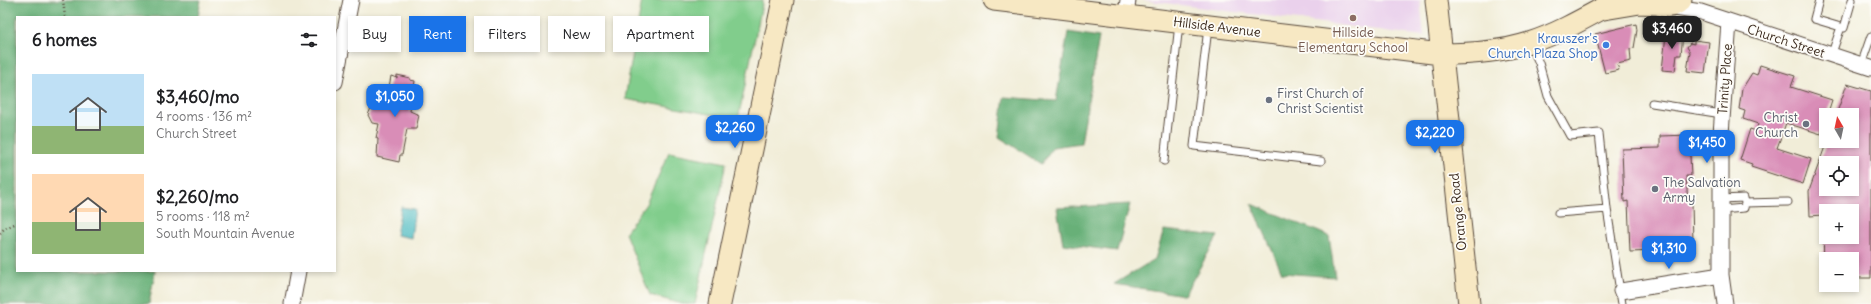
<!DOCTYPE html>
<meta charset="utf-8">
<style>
body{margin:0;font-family:Delius,sans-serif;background:#f6f6f6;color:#202124;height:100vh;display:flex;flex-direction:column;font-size:15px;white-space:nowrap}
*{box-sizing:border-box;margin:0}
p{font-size:13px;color:#757577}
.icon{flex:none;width:22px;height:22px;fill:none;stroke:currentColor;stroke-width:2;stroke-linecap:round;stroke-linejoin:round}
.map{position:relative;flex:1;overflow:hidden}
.details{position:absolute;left:16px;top:16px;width:320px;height:256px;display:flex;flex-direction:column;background:#fff;border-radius:0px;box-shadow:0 2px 6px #0003}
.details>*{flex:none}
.hud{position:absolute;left:348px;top:16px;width:380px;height:36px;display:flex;gap:8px}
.needle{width:26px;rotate:351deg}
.controls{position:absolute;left:1819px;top:108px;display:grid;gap:8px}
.controls a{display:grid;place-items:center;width:40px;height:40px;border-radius:0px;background:#fff;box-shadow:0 2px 6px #0003;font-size:20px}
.price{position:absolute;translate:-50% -34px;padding:0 9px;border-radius:8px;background:#1a73e8;color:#fff;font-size:13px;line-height:26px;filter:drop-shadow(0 1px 2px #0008)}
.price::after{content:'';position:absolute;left:50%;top:24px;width:12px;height:9px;margin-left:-6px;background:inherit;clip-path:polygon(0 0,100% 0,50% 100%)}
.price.on{background:#222;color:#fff}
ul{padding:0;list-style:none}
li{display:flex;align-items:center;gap:12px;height:100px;padding:0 16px}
li span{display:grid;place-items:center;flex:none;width:112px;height:80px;border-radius:0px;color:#555}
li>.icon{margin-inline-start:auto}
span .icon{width:48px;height:48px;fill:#fffc;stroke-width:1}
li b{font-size:17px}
h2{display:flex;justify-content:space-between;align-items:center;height:48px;padding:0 16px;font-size:17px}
.pill{padding:0 14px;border-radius:0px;background:#fff;box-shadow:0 2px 6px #0003;font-size:14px;line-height:36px}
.pill.on{background:#1a73e8;color:#fff}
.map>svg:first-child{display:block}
.built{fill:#ead1ec}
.green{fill:#81cd8c;stroke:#5e7c55}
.forest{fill:#68b078;stroke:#526d4b}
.water{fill:#4ab9c0;stroke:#42726f}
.building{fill:#d98db7;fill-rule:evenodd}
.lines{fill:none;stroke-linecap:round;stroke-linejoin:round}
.lane-casing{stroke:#56473a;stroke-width:9}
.street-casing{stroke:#56473a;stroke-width:17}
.secondary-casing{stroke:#56473a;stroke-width:23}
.path{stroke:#56473a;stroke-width:2.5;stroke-dasharray:1 3;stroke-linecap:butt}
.lane{stroke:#fff;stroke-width:7}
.street{stroke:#fff;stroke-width:15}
.secondary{stroke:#f7e8c3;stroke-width:21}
.education-dot{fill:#8d6e63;stroke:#fdfcf7;stroke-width:1.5}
.shop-dot{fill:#3f7fe0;stroke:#fdfcf7;stroke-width:1.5}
.worship-dot{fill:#6b7280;stroke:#fdfcf7;stroke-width:1.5}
.labels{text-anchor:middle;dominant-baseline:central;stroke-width:3.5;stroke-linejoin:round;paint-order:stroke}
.street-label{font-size:13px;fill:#3b2a1e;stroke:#fdfcf7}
.education-label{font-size:13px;fill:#785e54;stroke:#fdfcf7}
.shop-label{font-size:13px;fill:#366cbe;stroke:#fdfcf7;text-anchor:end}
.worship-label{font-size:13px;fill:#5b616d;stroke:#fdfcf7;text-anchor:start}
</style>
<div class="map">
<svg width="1871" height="304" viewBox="0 0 1871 304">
<rect width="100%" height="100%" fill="#fdfcf7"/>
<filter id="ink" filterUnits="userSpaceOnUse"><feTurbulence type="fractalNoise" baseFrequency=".025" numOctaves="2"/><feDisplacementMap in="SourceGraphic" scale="8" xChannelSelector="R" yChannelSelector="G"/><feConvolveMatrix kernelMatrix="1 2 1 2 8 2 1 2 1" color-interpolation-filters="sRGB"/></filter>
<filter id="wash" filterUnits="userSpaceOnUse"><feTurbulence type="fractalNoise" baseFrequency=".012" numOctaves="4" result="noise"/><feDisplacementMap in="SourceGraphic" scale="16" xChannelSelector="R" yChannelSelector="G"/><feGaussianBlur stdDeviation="0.9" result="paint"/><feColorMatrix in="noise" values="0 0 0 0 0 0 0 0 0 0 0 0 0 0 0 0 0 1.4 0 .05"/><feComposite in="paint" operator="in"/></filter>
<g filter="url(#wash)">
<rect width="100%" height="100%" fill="#f1edd8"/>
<!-- built -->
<path class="built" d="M1141 0H1420L1424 36Z"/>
<!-- green -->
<path class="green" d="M642 0H763L738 119 625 99Z
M669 152 726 163 695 304H682L650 295 625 233 646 204Z"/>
<!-- forest -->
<path class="forest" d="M0 0H201L198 17H17V271H155L149 304H0Z
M1068 32 1099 37 1081 143 1053 147 1041 164 999 137 1004 97 1056 101Z
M1130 204 1117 251 1063 244 1057 208Z
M1252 204 1329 236 1335 277 1282 273Z
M1164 230 1218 236 1184 295 1114 284 1155 259Z"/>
<!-- water -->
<path class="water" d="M401 207 415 209 411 238 396 235Z"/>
<g id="blocks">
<!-- building -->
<path class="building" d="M1636 24 1637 30 1634 48 1630 49 1631 61 1617 64 1619 70 1605 73 1595 34Z
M1670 31 1683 33 1681 55H1677L1675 71 1662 70 1666 35H1669Z
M1694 40 1709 42 1705 73 1687 71 1690 52 1687 47 1690 43 1694 44Z
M1760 65 1795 76 1791 87 1832 100 1821 134 1786 123 1777 148 1811 159 1803 184 1751 167 1752 164 1740 160 1750 129 1756 131 1758 124 1743 119 1745 111 1739 109 1742 89 1752 73 1757 75Z
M397 75 410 78V80L415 81 410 111 419 115 416 129H407L402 155H400L399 162 377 157 378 139 376 138 379 124 372 123 368 115 371 108 377 106H382L384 93H388L391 76 397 78Z
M1847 84 1871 91V278H1852V259H1826V279H1824L1823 215 1810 216 1809 191 1827 141H1852V115H1836ZM1826 163H1852V189H1826ZM1826 211H1852V237H1826Z
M1689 135 1691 176H1686L1688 203H1692L1693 243 1657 245V251L1630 252 1628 201 1624 202 1622 149 1660 148V136Z"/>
</g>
</g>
<g filter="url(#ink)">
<use href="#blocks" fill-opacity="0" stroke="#56473a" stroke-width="1"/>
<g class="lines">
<!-- lane casing -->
<g class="lane-casing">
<path id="lane" d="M1819 0 1814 19 1844 28 1852 0
M1208 28 1194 146 1321 161
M1531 45 1539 63 1548 96 1570 136 1599 133 1607 209 1622 304
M1831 56 1841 27
M1861 65 1871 36
M1652 103 1722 114
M1164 161 1179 24
M1721 199 1744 198 1745 203 1744 208 1721 210
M1745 203 1788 202
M1558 213 1607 209"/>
</g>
<!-- street casing -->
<g class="street-casing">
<path id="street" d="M1668 7 1701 12 1871 68
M1126 15 1128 0
M335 82 351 0
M1621 291 1721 275
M292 304 298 271
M1725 304 1721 275V134L1729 22"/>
</g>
<!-- secondary casing -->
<g class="secondary-casing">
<path id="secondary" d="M994 0 1441 54C1470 54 1501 52 1529 43 1560 33 1590 15 1618 0
M1436 0 1469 304
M1652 0C1661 8 1672 9 1681 0
M1604 9 1640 3 1657 4
M720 304 783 0"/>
</g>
<!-- path -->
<path class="path" d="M63 0 65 17
M0 233 5 228 17 223"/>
<!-- lane -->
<use href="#lane" class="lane"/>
<!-- street -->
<use href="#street" class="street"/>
<!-- secondary -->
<use href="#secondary" class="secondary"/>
</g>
</g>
<!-- markers -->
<circle class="education-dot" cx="1353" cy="18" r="4"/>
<circle class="shop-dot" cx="1606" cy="45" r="4"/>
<g class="worship-dot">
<circle cx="1269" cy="100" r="4"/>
<circle cx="1806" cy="124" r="4"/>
<circle cx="1655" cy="189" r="4"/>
</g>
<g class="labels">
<!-- street labels -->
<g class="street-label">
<text transform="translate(1217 27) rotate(7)">Hillside Avenue</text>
<text transform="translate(1786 41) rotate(18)">Church Street</text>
<text transform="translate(1725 79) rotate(-86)">Trinity Place</text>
<text transform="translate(1458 212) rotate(-96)">Orange Road</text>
</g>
<!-- education labels -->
<g class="education-label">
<text x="1353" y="32">Hillside<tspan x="1353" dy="15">Elementary School</tspan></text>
</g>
<!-- shop labels -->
<g class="shop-label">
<text x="1598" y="38">Krauszer's<tspan x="1598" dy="15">Church Plaza Shop</tspan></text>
</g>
<!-- worship labels -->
<g class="worship-label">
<text x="1277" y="93">First Church of<tspan x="1277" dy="15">Christ Scientist</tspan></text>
<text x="1798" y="117" text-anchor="end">Christ<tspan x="1798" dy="15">Church</tspan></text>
<text x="1663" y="182">The Salvation<tspan x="1663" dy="15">Army</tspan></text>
</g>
</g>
</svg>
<div class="controls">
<a><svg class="needle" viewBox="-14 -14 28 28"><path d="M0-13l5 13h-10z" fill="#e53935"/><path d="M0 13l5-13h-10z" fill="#757577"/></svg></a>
<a><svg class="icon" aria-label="locate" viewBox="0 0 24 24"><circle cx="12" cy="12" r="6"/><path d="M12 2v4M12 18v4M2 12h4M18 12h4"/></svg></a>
<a>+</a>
<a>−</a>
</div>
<b class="price on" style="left:1672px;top:50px">$3,460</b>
<b class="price" style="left:395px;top:118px">$1,050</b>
<b class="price" style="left:735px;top:149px">$2,260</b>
<b class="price" style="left:1435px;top:154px">$2,220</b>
<b class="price" style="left:1707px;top:164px">$1,450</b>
<b class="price" style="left:1669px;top:270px">$1,310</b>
<div class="hud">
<a class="pill">Buy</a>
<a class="pill on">Rent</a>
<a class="pill">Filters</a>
<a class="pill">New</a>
<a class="pill">Apartment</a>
</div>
<section class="details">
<h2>6 homes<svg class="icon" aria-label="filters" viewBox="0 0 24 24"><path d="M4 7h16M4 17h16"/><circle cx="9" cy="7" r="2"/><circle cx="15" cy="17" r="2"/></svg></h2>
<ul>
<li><span style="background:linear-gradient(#bfe0f5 65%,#8fb573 0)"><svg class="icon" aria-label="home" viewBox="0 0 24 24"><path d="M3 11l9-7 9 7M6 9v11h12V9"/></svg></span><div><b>$3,460/mo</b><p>4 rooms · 136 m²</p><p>Church Street</p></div></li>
<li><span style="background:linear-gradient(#ffd9b3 60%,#8fb573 0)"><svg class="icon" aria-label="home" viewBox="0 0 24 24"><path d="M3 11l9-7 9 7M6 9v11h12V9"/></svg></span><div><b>$2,260/mo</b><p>5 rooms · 118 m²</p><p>South Mountain Avenue</p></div></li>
</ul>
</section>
</div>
